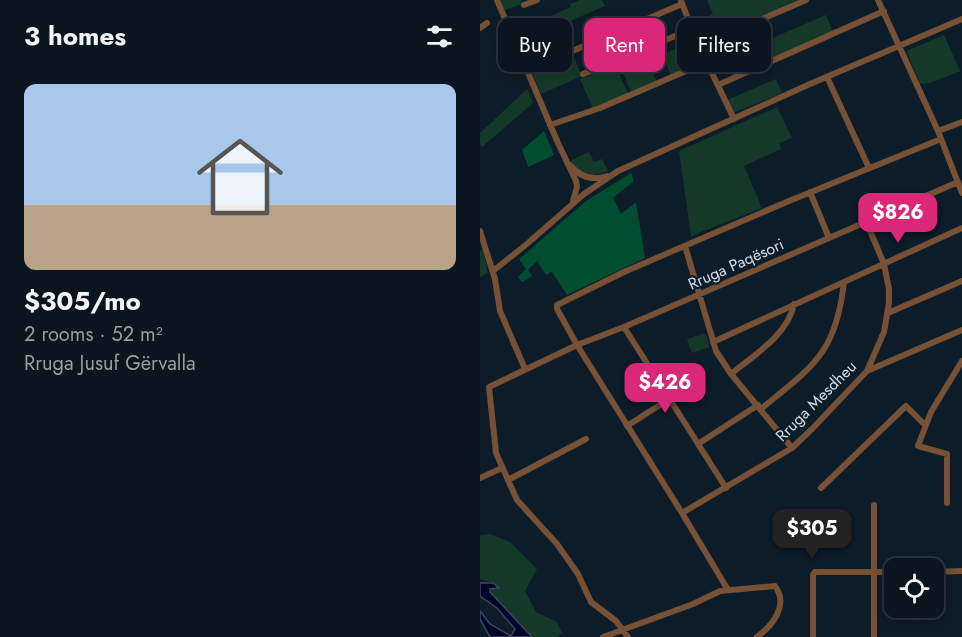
<!DOCTYPE html>
<meta charset="utf-8">
<style>
body{margin:0;font-family:Jost,sans-serif;background:#131e28;color:#f1f3f6;height:100vh;display:flex;flex-direction:column;font-size:22px;white-space:nowrap}
*{box-sizing:border-box;margin:0}
p{font-size:20px;color:#999fa4}
.icon{flex:none;width:33px;height:33px;fill:none;stroke:currentColor;stroke-width:2;stroke-linecap:round;stroke-linejoin:round}
.map{position:relative;flex:1;overflow:hidden}
.panel{display:flex;flex-direction:column;background:#0a151f;width:480px}
.panel>*{flex:none}
.top-card{position:absolute;left:18px;top:18px;width:374px;height:54px;display:flex;gap:12px}
.controls{position:absolute;left:404px;top:558px;display:grid;gap:12px}
.controls a{display:grid;place-items:center;width:60px;height:60px;border-radius:12px;background:#0a151f;box-shadow:0 3px 15px #0003,0 0 0 2px #2a343d;font-size:30px}
.price{position:absolute;translate:-50% -51px;padding:0 14px;border-radius:12px;background:#db2777;color:#fff;font-size:20px;line-height:39px;filter:drop-shadow(0 2px 3px #0008)}
.price::after{content:'';position:absolute;left:50%;top:36px;width:18px;height:14px;margin-left:-9px;background:inherit;clip-path:polygon(0 0,100% 0,50% 100%)}
.price.current{background:#222;color:#fff}
ul{padding:0;list-style:none}
li{display:grid;align-content:center;gap:12px;height:318px;padding:0 24px}
li+li{border-top:2px solid #2a343d}
li span{display:grid;place-items:center;height:186px;border-radius:12px;color:#555}
li>.icon{margin-inline-start:auto}
span .icon{width:108px;height:108px;fill:#fffc;stroke-width:1}
li b{font-size:26px}
h2{display:flex;justify-content:space-between;align-items:center;height:72px;padding:0 24px;font-size:26px}
.chip{padding:0 21px;border-radius:12px;background:#0a151f;box-shadow:0 3px 15px #0003,0 0 0 2px #2a343d;font-size:21px;line-height:54px}
.chip.current{background:#db2777;color:#fff}
main{display:flex;flex:1;min-height:0}
.map>svg:first-child{display:block}
.green{fill:#153928}
.forest{fill:#004d30}
.water{fill:#000329;stroke:#404562;stroke-width:1.5}
.lines{fill:none;stroke-linecap:round;stroke-linejoin:round}
.minor{stroke:#765135;stroke-width:6}
.labels{text-anchor:middle;dominant-baseline:central;stroke-width:4.5;stroke-linejoin:round;paint-order:stroke}
.street-label{font-size:16px;fill:#d4dee7;stroke:#0d1c29}
</style>
<main>
<section class="panel">
<h2>3 homes<svg class="icon" aria-label="filters" viewBox="0 0 24 24"><path d="M4 7h16M4 17h16"/><circle cx="9" cy="7" r="2"/><circle cx="15" cy="17" r="2"/></svg></h2>
<ul>
<li><span style="background:linear-gradient(#a9c7e8 65%,#b9a48a 0)"><svg class="icon" aria-label="home" viewBox="0 0 24 24"><path d="M3 11l9-7 9 7M6 9v11h12V9"/></svg></span><div><b>$305/mo</b><p>2 rooms · 52 m²</p><p>Rruga Jusuf Gërvalla</p></div></li>
</ul>
</section>
<div class="map">
<svg width="482" height="637" viewBox="0 0 482 637">
<rect width="100%" height="100%" fill="#0d1c29"/>
<!-- green -->
<path class="green" d="M21 0H41L43 4 24 10Z
M100 0H122L125 6 39 43 34 32 91 7 90 4Z
M227 0H317L223 42 214 22 233 14Z
M346 15 353 32 252 76 244 59Z
M285 20 293 37 251 55 243 38Z
M464 35 480 71 450 83 440 84 427 52 429 50Z
M199 47 208 68 191 75 182 55Z
M92 54 102 76 61 94 52 72Z
M167 58 177 82 151 92 141 68Z
M135 64 148 94 113 109 100 79Z
M296 79 302 93 253 113 247 100Z
M47 89 53 103 2 147 0 144V133Z
M297 107 312 138 299 143 301 149 264 166 282 208 211 236 199 151Z
M109 152 114 162 122 159 128 171C113 177 100 175 91 160Z
M3 250 8 273 0 277V251Z
M225 333 230 347 212 353 207 339Z
M10 534 30 542 57 569 45 591 56 612 77 622 82 633 77 637H52L10 592V589L18 587 13 583 0 579V535Z"/>
<!-- forest -->
<path class="forest" d="M64 131 74 155 48 167 42 150Z
M151 173 154 181 133 198 141 214 156 202 165 258 87 295 72 272 66 275 57 261 48 270 52 276 42 282 38 277 46 269 39 259 106 201Z"/>
<!-- water -->
<path class="water" d="M0 583H13L19 588 10 589V592L52 637H11L9 635 0 619V611L10 624 31 636 35 629 17 608 0 596Z"/>
<g class="lines">
<!-- minor -->
<path class="minor" d="M17 0 78 143 96 181 97 187 93 201
M398 0 458 131 482 193
M201 1 219 46 254 119
M44 5 57 0
M0 28 7 23
M243 36 326 0
M69 61 202 4
M103 74 212 29
M347 77 389 168
M238 85 404 11
M70 125 120 108 227 62
M458 131 482 122
M90 165C100 177 112 181 127 176
M330 192 349 238
M0 231 15 279 20 311 45 369
M205 246 236 351 251 374 312 448
M13 271 48 243 104 194 138 171 330 84 482 19
M408 313 482 281
M144 327 246 488
M233 342 482 228
M387 371 482 330
M251 374C274 355 308 335 314 304
M281 409C333 366 356 354 364 282
M147 426 189 399
M218 444 278 405
M0 478 22 468
M28 480 106 439
M341 488 426 406 445 425
M467 503V454L438 446 451 412 482 361
M202 513 312 448 332 429 387 371 404 332 409 303V289L404 264 386 221
M453 572 482 571
M248 590 202 513 97 345 77 309V305L144 272 309 201 461 139
M123 637 213 604 240 591 295 586C309 605 293 625 277 637
M148 637 136 621 111 602 98 574 77 544 37 500 16 453 9 387 97 345 144 327 478 182
M333 637V575L335 572H414
M394 637V505"/>
</g>
<g class="labels">
<!-- street labels -->
<g class="street-label">
<text transform="translate(256 264) rotate(-24)">Rruga Paqësori</text>
<text transform="translate(336 401) rotate(-45)">Rruga Mesdheu</text>
</g>
</g>
</svg>
<div class="controls">
<a><svg class="icon" aria-label="locate" viewBox="0 0 24 24"><circle cx="12" cy="12" r="6"/><path d="M12 2v4M12 18v4M2 12h4M18 12h4"/></svg></a>
</div>
<b class="price" style="left:418px;top:244px">$826</b>
<b class="price" style="left:185px;top:414px">$426</b>
<b class="price current" style="left:332px;top:560px">$305</b>
<div class="top-card">
<a class="chip">Buy</a>
<a class="chip current">Rent</a>
<a class="chip">Filters</a>
</div>
</div>
</main>
